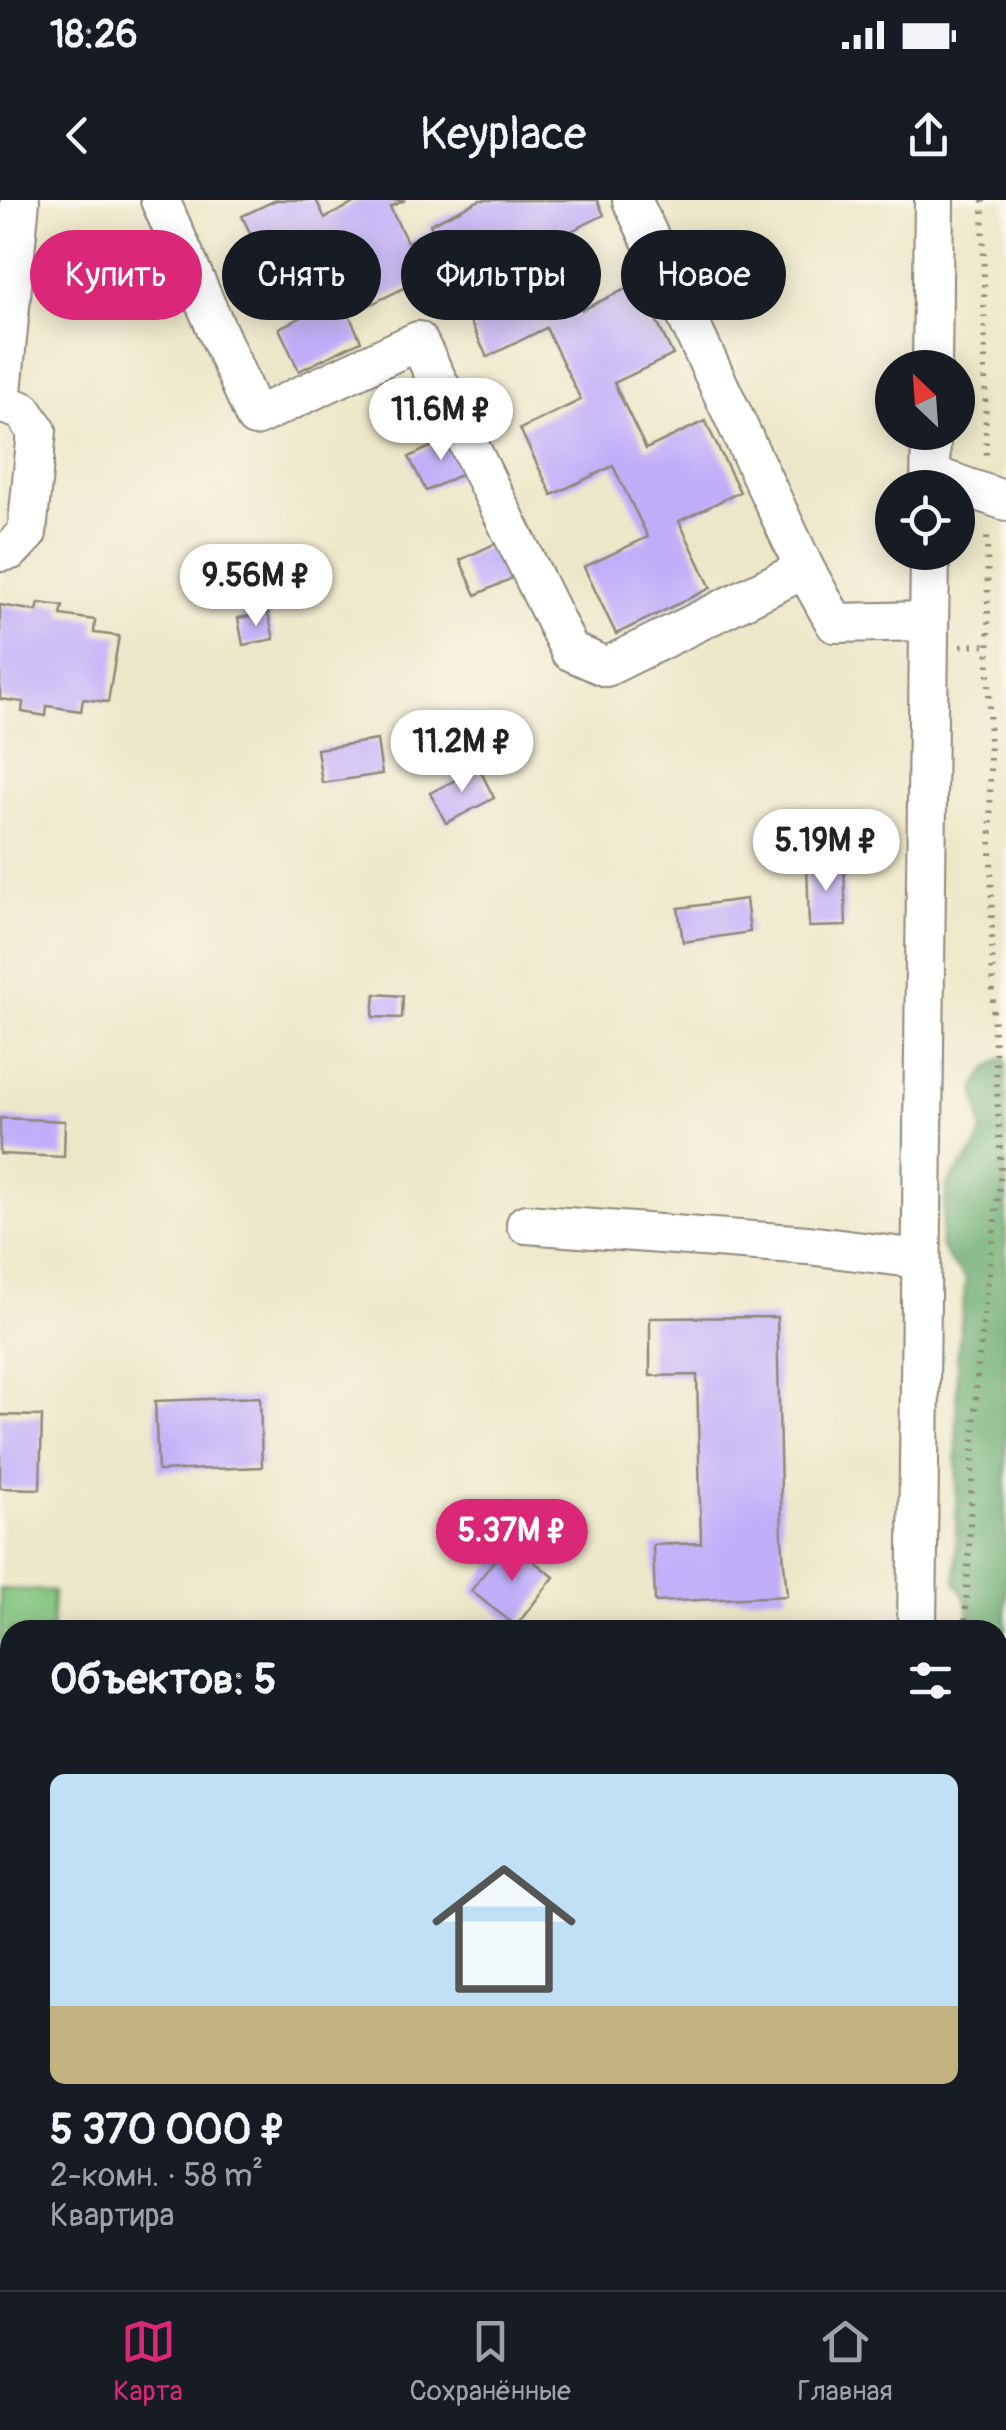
<!DOCTYPE html>
<html lang="ru">
<meta charset="utf-8">
<style>
body{margin:0;font-family:Pangolin,sans-serif;background:#20242c;color:#f1f3f6;height:100vh;display:flex;flex-direction:column;font-size:38px;white-space:nowrap}
*{box-sizing:border-box;margin:0}
p{font-size:32px;color:#9ea1a6}
.icon{flex:none;width:55px;height:55px;fill:none;stroke:currentColor;stroke-width:2;stroke-linecap:round;stroke-linejoin:round}
.map{position:relative;flex:1;overflow:hidden}
.drawer{position:absolute;left:0px;top:1420px;width:1008px;height:670px;display:flex;flex-direction:column;background:#171b24;border-radius:30px 30px 0 0;box-shadow:0 5px 25px #0003}
.drawer>*{flex:none}
.banner{position:absolute;left:30px;top:30px;width:948px;height:90px;display:flex;gap:20px}
.needle{width:65px;rotate:335deg}
.buttons{position:absolute;left:875px;top:150px;display:grid;gap:20px}
.buttons a{display:grid;place-items:center;width:100px;height:100px;border-radius:50%;background:#171b24;box-shadow:0 5px 25px #0003;font-size:50px}
.price{position:absolute;translate:-50% -85px;padding:0 22px;border-radius:35px;background:#fff;color:#222;font-size:32px;line-height:65px;filter:drop-shadow(0 2px 5px #0008)}
.price::after{content:'';position:absolute;left:50%;top:60px;width:30px;height:22px;margin-left:-15px;background:inherit;clip-path:polygon(0 0,100% 0,50% 100%)}
.price.on{background:#db2777;color:#fff}
ul{padding:0;list-style:none}
li{display:grid;align-content:center;gap:20px;height:530px;padding:0 50px}
li span{display:grid;place-items:center;height:310px;border-radius:15px;color:#555}
li>.icon{margin-inline-start:auto}
span .icon{width:180px;height:180px;fill:#fffc;stroke-width:1}
li b{font-size:42px}
h2{display:flex;justify-content:space-between;align-items:center;height:120px;padding:0 50px;font-size:42px}
.chip{padding:0 35px;border-radius:45px;background:#171b24;box-shadow:0 5px 25px #0003;font-size:35px;line-height:90px}
.chip.on{background:#db2777;color:#fff}
.status{display:flex;justify-content:space-between;align-items:center;height:70px;padding:0 50px;background:#171b24;direction:ltr}
.status svg{height:28px;fill:currentColor}
header{display:flex;justify-content:space-between;align-items:center;height:130px;padding:0 50px;background:#171b24;font-size:45px;font-weight:600}
.tabs{display:flex;justify-content:space-around;align-items:center;height:140px;border-top:2px solid #363941;background:#171b24;font-size:28px;color:#9ea1a6}
.tabs a{display:grid;justify-items:center;gap:5px}
.tabs .on{color:#db2777}
.map>svg:first-child{display:block}
.green{fill:#82c57f;stroke:#567855;stroke-width:2.5}
.forest{fill:#69aa6e;stroke:#4a6a4c;stroke-width:2.5}
.building{fill:#c0aef9}
.lines{fill:none;stroke-linecap:round;stroke-linejoin:round}
.minor-casing{stroke:#8c897a;stroke-width:42}
.path{stroke:#8c897a;stroke-width:6;stroke-dasharray:2.5 8;stroke-linecap:butt}
.minor{stroke:#fff;stroke-width:38}
</style>
<div class="status"><b>18:26</b><svg viewBox="0 0 49 12"><path d="M0 12V9h3v3zM5 12V6h3v6zM10 12V3h3v9zM15 12V0h3v12zM26 1h20v11H26zM47 4h2v5h-2z"/></svg></div>
<header><svg class="icon" aria-label="back" viewBox="0 0 24 24"><path d="M15 5l-7 7 7 7"/></svg>Keyplace<svg class="icon" aria-label="share" viewBox="0 0 24 24"><path d="M12 15V3M7 8l5-5 5 5M5 13v7h14v-7"/></svg></header>
<div class="map">
<svg width="1006" height="2090" viewBox="0 0 1006 2090">
<rect width="100%" height="100%" fill="#fbf7ec"/>
<filter id="ink" filterUnits="userSpaceOnUse"><feTurbulence type="fractalNoise" baseFrequency=".01" numOctaves="2"/><feDisplacementMap in="SourceGraphic" scale="20" xChannelSelector="R" yChannelSelector="G"/><feConvolveMatrix kernelMatrix="1 2 1 2 8 2 1 2 1" color-interpolation-filters="sRGB"/></filter>
<filter id="wash" filterUnits="userSpaceOnUse"><feTurbulence type="fractalNoise" baseFrequency=".0048" numOctaves="4" result="noise"/><feDisplacementMap in="SourceGraphic" scale="40" xChannelSelector="R" yChannelSelector="G"/><feGaussianBlur stdDeviation="2.25" result="paint"/><feColorMatrix in="noise" values="0 0 0 0 0 0 0 0 0 0 0 0 0 0 0 0 0 1.4 0 .05"/><feComposite in="paint" operator="in"/></filter>
<g filter="url(#wash)">
<rect width="100%" height="100%" fill="#ede7c9"/>
<!-- green -->
<path class="green" d="M0 1389 53 1391 51 1430H10V1978L0 1980Z"/>
<!-- forest -->
<path class="forest" d="M1002 858 1006 859V1430H987L970 1419 966 1399 956 1382 957 1159 966 1078 951 1063 940 1045 947 984 975 950 982 930 975 887 987 869Z"/>
<g id="blocks">
<!-- building -->
<path class="building" d="M276 0H316L325 18 360 0H405L390 7 407 42 432 29 430 24 480 0H597L604 15 549 42 582 110 638 83 673 155 614 183 646 249 705 221 740 292 679 321 711 388 616 434 584 367 648 337 613 266 552 295 520 229 581 200 546 128 487 157 445 68 349 115 361 141 299 171 279 128 329 104 311 66 274 84 242 16Z
M457 234 473 269 426 291 409 257Z
M507 338 523 373 476 395 460 360Z
M39 403 63 406 61 415 95 420 94 433 119 436 108 502 83 499 81 511 47 506 46 516 22 512 23 502 0 499V405L37 411Z
M268 413 274 439 243 445 238 418Z
M377 540 382 574 322 583 317 549Z
M479 568 494 598 446 623 430 593Z
M844 662 846 726 809 727 807 663Z
M746 699 750 732 683 742 678 708Z
M375 794 403 796 402 818 373 817Z
M0 918 65 921 64 957 0 954Z
M777 1117 782 1340 787 1396 655 1402 653 1345 701 1343 697 1175 650 1176V1118Z
M260 1197 262 1267 158 1271 155 1201Z
M0 1215 42 1216 40 1289 0 1288Z
M508 1342 554 1377 516 1426 471 1391Z
M1006 1624V1800L998 1788V1637Z
M738 2080H907V2090H738Z"/>
</g>
</g>
<g filter="url(#ink)">
<use href="#blocks" fill-opacity="0" stroke="#8c897a" stroke-width="2.5"/>
<g class="lines">
<!-- minor casing -->
<g class="minor-casing">
<path id="minor" d="M160 0 255 217 418 141 570 451 606 467 805 369
M632 0 805 369 835 423 929 421
M932 168 934 0
M0 203 23 211 37 231 27 333 11 350 0 352
M1 203 20 0
M931 275 1006 301
M930 288 931 232
M526 1024 808 1045 920 1059
M917 1430 930 352
M998 1536 1006 1542
M0 1728 10 1784
M998 1910 1006 1915
M0 1964 10 1858
M0 1988 10 2035
M109 2080 111 2090"/>
</g>
<!-- path -->
<path class="path" d="M983 0 986 256
M961 446 988 445
M965 1430 977 1174 1001 972 993 809 987 333
M0 2080 10 2078
M149 2090 202 2080
M206 2090 259 2080"/>
<!-- minor -->
<use href="#minor" class="minor"/>
</g>
</g>
</svg>
<div class="buttons">
<a><svg class="needle" viewBox="-14 -14 28 28"><path d="M0-13l5 13h-10z" fill="#e53935"/><path d="M0 13l5-13h-10z" fill="#9ea1a6"/></svg></a>
<a><svg class="icon" aria-label="locate" viewBox="0 0 24 24"><circle cx="12" cy="12" r="6"/><path d="M12 2v4M12 18v4M2 12h4M18 12h4"/></svg></a>
</div>
<b class="price" style="left:441px;top:263px">11.6M ₽</b>
<b class="price" style="left:256px;top:429px">9.56M ₽</b>
<b class="price" style="left:462px;top:595px">11.2M ₽</b>
<b class="price" style="left:826px;top:694px">5.19M ₽</b>
<b class="price on" style="left:512px;top:1384px">5.37M ₽</b>
<div class="banner">
<a class="chip on">Купить</a>
<a class="chip">Снять</a>
<a class="chip">Фильтры</a>
<a class="chip">Новое</a>
</div>
<section class="drawer">
<h2>Объектов: 5<svg class="icon" aria-label="filters" viewBox="0 0 24 24"><path d="M4 7h16M4 17h16"/><circle cx="9" cy="7" r="2"/><circle cx="15" cy="17" r="2"/></svg></h2>
<ul>
<li><span style="background:linear-gradient(#bfe0f5 75%,#c2b280 0)"><svg class="icon" aria-label="home" viewBox="0 0 24 24"><path d="M3 11l9-7 9 7M6 9v11h12V9"/></svg></span><div><b>5 370 000 ₽</b><p>2-комн. · 58 m²</p><p>Квартира</p></div></li>
</ul>
</section>
</div>
<nav class="tabs">
<a class="on"><svg class="icon" aria-label="map" viewBox="0 0 24 24"><path d="M3 6l6-2 6 2 6-2v14l-6 2-6-2-6 2zM9 4v14M15 6v14"/></svg>Карта</a>
<a><svg class="icon" aria-label="saved" viewBox="0 0 24 24"><path d="M7 4h10v16l-5-4-5 4z"/></svg>Сохранённые</a>
<a><svg class="icon" aria-label="home" viewBox="0 0 24 24"><path d="M3 11l9-7 9 7M6 9v11h12V9"/></svg>Главная</a>
</nav>
